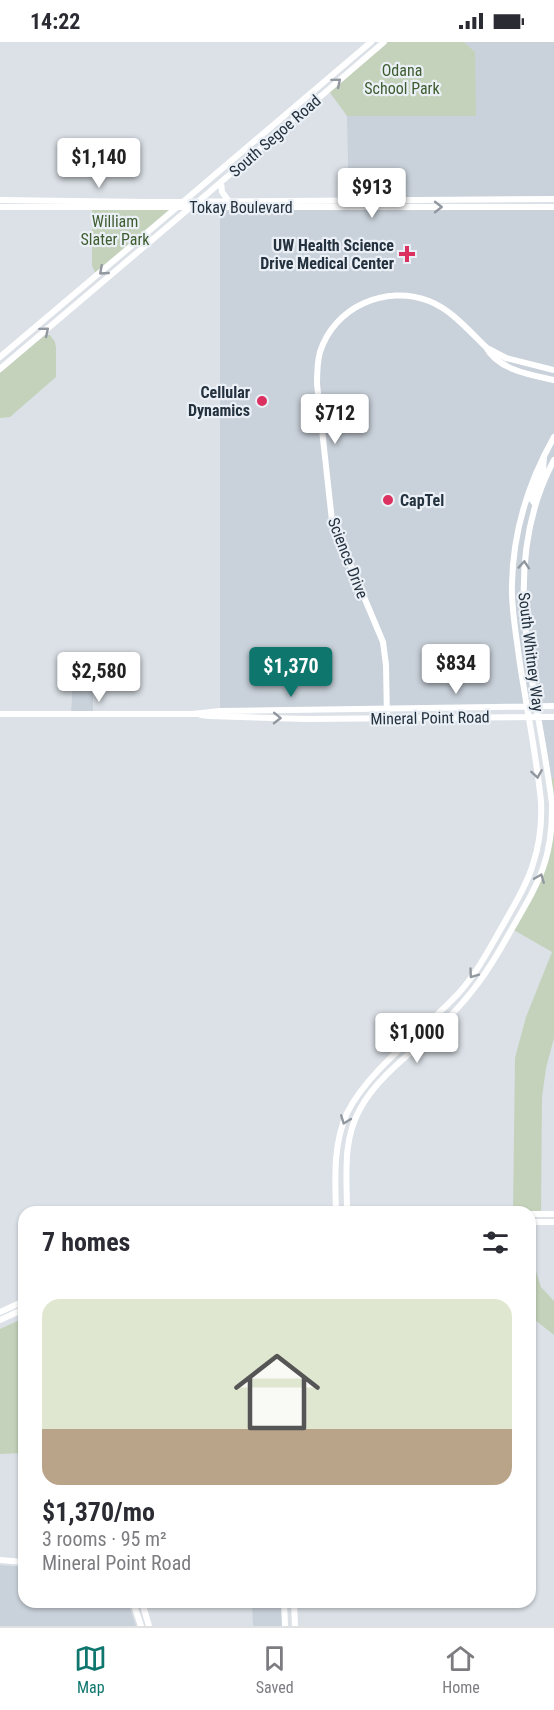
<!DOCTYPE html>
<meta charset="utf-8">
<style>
body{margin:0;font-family:"Roboto Condensed",sans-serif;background:#f7f7f7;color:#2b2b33;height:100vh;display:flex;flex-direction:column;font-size:22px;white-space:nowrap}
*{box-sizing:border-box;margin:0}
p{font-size:20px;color:#7c7c81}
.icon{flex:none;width:33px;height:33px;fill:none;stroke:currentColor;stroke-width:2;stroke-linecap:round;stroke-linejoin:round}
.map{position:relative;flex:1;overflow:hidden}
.details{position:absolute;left:18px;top:1164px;width:518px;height:402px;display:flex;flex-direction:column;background:#fff;border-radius:18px;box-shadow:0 2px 4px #0004}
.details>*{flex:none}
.price{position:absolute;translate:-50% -51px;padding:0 14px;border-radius:6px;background:#fff;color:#222;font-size:20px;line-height:39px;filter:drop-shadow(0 2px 3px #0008)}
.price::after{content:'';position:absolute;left:50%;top:36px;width:18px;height:14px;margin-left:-9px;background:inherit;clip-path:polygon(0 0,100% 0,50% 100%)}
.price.selected{background:#0f766e;color:#fff}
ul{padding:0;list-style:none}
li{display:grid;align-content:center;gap:12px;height:318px;padding:0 24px}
li span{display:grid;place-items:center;height:186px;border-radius:18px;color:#555}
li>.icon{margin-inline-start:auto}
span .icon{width:108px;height:108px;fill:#fffc;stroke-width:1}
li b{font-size:26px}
h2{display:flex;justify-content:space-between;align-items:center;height:72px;padding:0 24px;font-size:26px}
.status{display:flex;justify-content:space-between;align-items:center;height:42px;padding:0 30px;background:#fff;direction:ltr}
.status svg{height:16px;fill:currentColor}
.tab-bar{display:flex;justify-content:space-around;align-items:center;height:84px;border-top:2px solid #e1e1e2;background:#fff;font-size:16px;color:#7c7c81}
.tab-bar a{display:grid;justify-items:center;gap:3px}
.tab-bar .selected{color:#0f766e}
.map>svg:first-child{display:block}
.built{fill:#c9d1da}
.green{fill:#c4d2bb}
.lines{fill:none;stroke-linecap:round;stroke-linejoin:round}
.secondary{stroke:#fff;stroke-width:6}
.oneway{stroke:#92989f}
.poi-dot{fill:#db3161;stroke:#eaf0f5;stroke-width:2}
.labels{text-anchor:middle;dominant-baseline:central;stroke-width:4.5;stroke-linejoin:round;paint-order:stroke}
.park-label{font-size:16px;fill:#3e5c30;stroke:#eaf0f5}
.street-label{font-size:16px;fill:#24313f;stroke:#eaf0f5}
.poi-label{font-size:16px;font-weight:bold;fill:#24313f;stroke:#eaf0f5;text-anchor:end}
</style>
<div class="status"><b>14:22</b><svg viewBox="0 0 49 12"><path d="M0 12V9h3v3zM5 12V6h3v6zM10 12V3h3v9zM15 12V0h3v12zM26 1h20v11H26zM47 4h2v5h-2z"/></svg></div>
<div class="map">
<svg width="554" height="1584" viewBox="0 0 554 1584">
<rect width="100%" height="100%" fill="#dbe1e7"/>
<!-- built -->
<path class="built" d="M464 0H554V157L349 158 347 74H475V10Z
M554 165V664L220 669V166Z
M73 636H93V673H71Z
M539 675H554V736H549Z
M0 1523 24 1525V1560H128L136 1584H0Z
M252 1560H284L285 1584H253Z"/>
<!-- green -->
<path class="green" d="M384 0H464L475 10 476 74H347L328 48Z
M177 165 97 234 92 224V166Z
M45 293H50L55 300 56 306V335L10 375 0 376V331Z
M549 736H554V996L546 1026 542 1055 541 1172 513 1170 515 1016 526 975 552 910 512 887 532 854 551 792Z
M530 1184 535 1187 534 1223 541 1245 554 1259V1293L530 1274Z
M24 1276V1411L0 1412V1287Z"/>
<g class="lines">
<!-- secondary -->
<path class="secondary" d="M221 140 222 150 228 158
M0 158 148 160 554 157
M200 158 384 0
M184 159 371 0
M0 165H554
M487 306 506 316 554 328
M0 315 176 166
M0 327 192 164
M535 462 532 458 543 428 544 415
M0 672H192L220 669 554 664
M201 673 209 674 306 677 554 675
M387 677 386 623 383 600 332 479 317 342C317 331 317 321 320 310 334 265 386 242 429 259 452 268 469 289 486 305 498 328 531 333 554 338
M295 1170 434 1168 476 1170
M336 1170C335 1137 333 1102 347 1071 368 1029 419 992 452 958 474 937 488 909 503 883 514 863 527 843 533 822 540 801 542 780 541 759 536 711 526 663 519 615 516 591 511 566 512 542 513 489 528 441 554 395
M347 1170C347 1135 342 1099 360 1067 378 1034 412 1011 439 985 471 955 489 928 510 890 537 843 553 820 552 762 538 647 495 528 554 418
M530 1172H554
M530 1180H554
M0 1270 24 1259
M0 1278 24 1267
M0 1518 24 1520
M133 1560 141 1584
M142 1560 149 1584
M284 1560 285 1584
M294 1560 295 1584"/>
</g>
<!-- one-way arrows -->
<defs><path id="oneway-chevron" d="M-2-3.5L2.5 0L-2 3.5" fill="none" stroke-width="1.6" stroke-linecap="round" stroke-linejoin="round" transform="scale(1.5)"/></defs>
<g class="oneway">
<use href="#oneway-chevron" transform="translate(337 40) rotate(-40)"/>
<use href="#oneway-chevron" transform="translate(438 165)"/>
<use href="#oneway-chevron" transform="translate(103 229) rotate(139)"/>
<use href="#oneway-chevron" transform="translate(45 289) rotate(-40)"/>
<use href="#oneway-chevron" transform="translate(524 523) rotate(-86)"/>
<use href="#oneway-chevron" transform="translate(277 676) rotate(1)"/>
<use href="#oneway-chevron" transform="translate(537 732) rotate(81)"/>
<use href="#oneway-chevron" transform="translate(540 836) rotate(-68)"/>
<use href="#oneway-chevron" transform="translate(473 932) rotate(126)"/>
<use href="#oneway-chevron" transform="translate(345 1078) rotate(111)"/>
</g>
<!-- markers -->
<g class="poi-dot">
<path d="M404 203h6v6h6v6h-6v6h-6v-6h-6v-6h6z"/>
<circle cx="262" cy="359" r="6"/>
<circle cx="388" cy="458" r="6"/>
</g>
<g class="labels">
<!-- park labels -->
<g class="park-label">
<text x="402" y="28">Odana<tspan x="402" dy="18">School Park</tspan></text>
<text x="115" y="179">William<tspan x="115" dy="18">Slater Park</tspan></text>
</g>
<!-- street labels -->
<g class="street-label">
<text transform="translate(275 94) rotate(-41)">South Segoe Road</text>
<text x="241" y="165">Tokay Boulevard</text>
<text transform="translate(348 516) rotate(69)">Science Drive</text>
<text transform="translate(531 610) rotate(83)">South Whitney Way</text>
<text transform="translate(430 676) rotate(-1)">Mineral Point Road</text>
</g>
<!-- poi labels -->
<g class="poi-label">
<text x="394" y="203">UW Health Science<tspan x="394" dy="18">Drive Medical Center</tspan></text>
<text x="250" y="350">Cellular<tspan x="250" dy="18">Dynamics</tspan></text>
<text x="400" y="458" text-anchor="start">CapTel</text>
</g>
</g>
</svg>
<b class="price" style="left:99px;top:147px">$1,140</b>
<b class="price" style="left:372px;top:177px">$913</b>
<b class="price" style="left:335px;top:403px">$712</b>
<b class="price" style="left:456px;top:653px">$834</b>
<b class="price selected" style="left:291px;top:656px">$1,370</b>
<b class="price" style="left:99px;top:661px">$2,580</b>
<b class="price" style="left:417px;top:1022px">$1,000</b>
<section class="details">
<h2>7 homes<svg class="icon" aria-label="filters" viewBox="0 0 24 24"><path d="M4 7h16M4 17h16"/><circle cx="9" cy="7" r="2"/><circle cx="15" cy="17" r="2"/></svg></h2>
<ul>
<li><span style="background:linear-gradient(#dfe7d0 70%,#b9a48a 0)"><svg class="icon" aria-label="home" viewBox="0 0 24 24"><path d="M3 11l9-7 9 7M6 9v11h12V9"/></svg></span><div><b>$1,370/mo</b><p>3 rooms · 95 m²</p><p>Mineral Point Road</p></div></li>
</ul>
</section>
</div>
<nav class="tab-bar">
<a class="selected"><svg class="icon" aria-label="map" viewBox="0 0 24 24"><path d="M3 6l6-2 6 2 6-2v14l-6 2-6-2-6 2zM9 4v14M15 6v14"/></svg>Map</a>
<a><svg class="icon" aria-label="saved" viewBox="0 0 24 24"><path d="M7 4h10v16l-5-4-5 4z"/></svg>Saved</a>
<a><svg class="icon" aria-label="home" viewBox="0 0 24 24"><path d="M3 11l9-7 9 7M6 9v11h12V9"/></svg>Home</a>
</nav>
